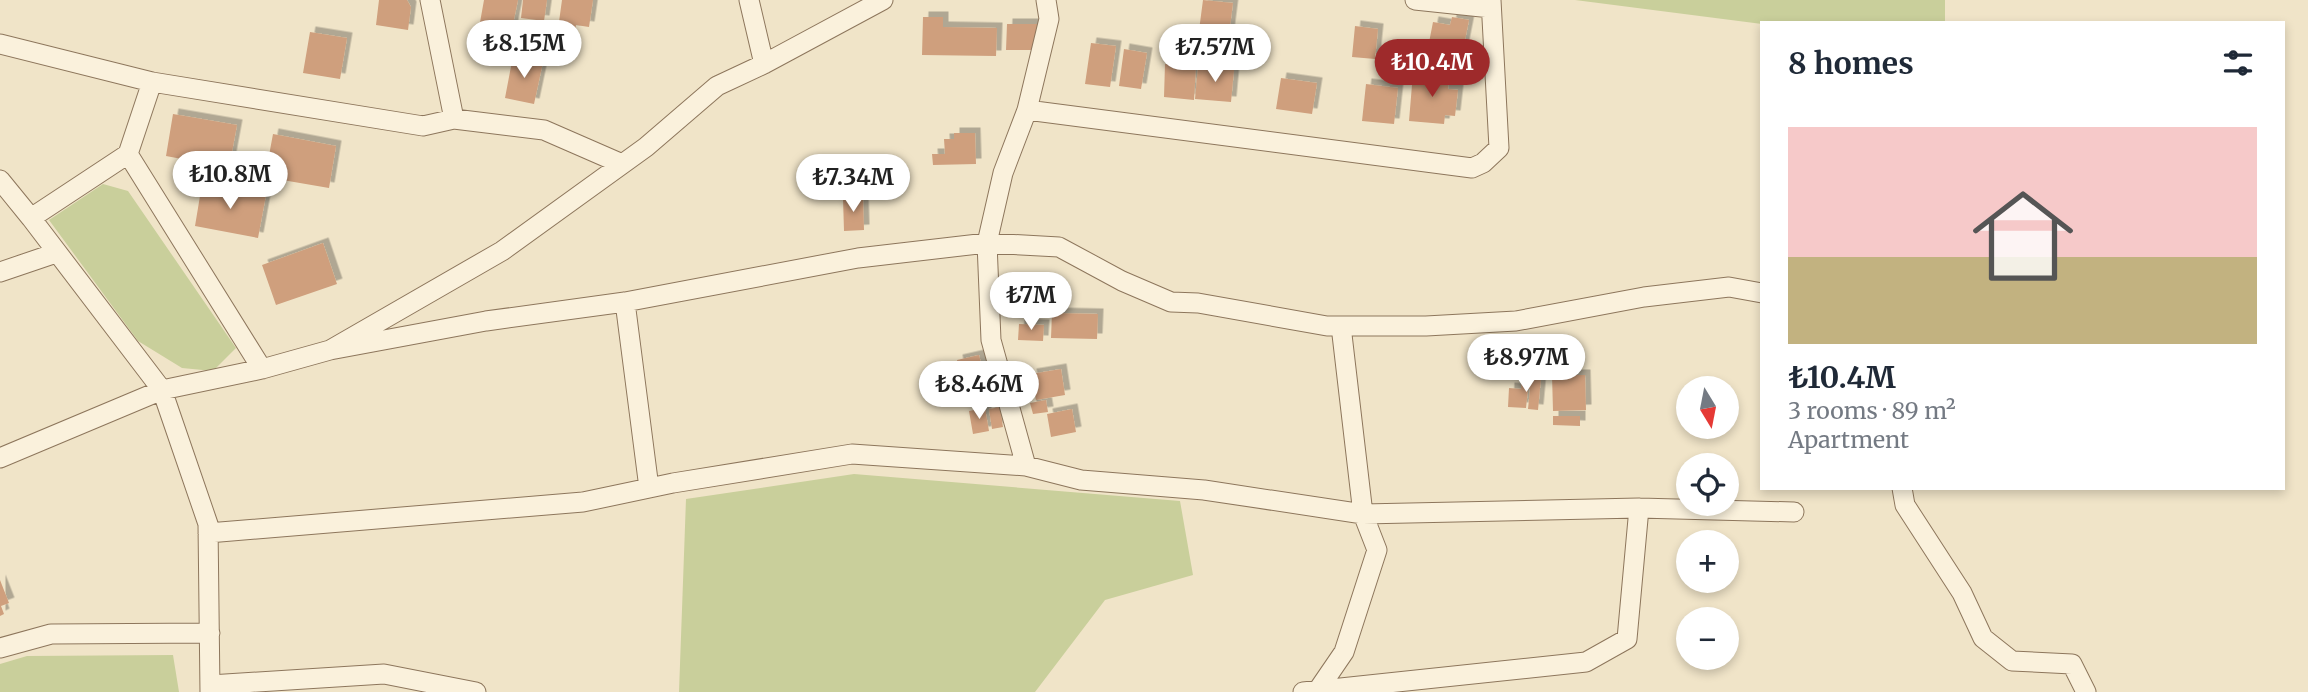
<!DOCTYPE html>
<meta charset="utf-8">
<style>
body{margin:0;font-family:Merriweather,serif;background:#f2f2f3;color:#1f2937;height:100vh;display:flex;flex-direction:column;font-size:26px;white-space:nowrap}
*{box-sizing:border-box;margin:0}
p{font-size:23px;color:#747a83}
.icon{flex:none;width:38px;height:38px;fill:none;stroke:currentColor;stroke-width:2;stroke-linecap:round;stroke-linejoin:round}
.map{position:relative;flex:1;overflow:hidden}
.side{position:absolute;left:1760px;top:21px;width:525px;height:469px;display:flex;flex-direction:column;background:#fff;border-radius:0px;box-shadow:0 4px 10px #0003}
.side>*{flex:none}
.needle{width:46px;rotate:170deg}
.tools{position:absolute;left:1676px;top:376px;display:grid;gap:14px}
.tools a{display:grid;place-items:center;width:63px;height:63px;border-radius:50%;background:#fff;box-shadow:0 4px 10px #0003;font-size:35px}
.price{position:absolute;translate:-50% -60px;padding:0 16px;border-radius:24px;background:#fff;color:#222;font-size:23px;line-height:46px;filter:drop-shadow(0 2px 4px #0008)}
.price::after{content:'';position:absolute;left:50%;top:42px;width:21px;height:16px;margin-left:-10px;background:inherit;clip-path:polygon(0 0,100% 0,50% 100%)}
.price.on{background:#9e2a2b;color:#fff}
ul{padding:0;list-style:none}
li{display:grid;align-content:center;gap:14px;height:371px;padding:0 28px}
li+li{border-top:2px solid #e0e1e3}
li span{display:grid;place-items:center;height:217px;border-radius:0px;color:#555}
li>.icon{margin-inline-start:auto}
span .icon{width:126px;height:126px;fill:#fffc;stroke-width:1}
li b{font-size:30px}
h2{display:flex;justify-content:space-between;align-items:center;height:84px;padding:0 28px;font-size:30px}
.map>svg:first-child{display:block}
.green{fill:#c9cf9b}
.building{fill:#cf9f7d;filter:url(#shadow)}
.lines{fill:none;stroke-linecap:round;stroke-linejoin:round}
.minor-casing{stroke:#8d765c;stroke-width:21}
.minor{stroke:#faf1dc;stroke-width:19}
</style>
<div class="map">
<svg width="2308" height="692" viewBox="0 0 2308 692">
<defs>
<filter id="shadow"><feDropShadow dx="5.5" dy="-5.5" stdDeviation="0" flood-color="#0004"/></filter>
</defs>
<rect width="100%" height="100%" fill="#f0e4c8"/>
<!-- green -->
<path class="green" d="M1575 0H1945V23L1762 24Z
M103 184 128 191 236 348 213 371 182 368 138 341 49 220Z
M854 474 1180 501 1193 575 1105 600 1035 692H679L686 499Z
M173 655 179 692H0V664L27 656Z"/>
<!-- building -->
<path class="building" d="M379 0H407L411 7 408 30 376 25Z
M484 0H518L511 34 479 28Z
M523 0H547L544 21 521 18Z
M562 0H593L589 27 576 25 575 31 558 29Z
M1203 0 1233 3 1228 42 1198 38Z
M923 17H943V27L997 28 996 56 922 55Z
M1452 17 1469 20 1460 65 1426 58 1433 22 1450 25Z
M1007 24H1037V50H1006Z
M1355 26 1378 29 1375 59 1352 57Z
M310 32 347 38 340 79 303 73Z
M1091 43 1116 46 1110 87 1085 84Z
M1124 49 1147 53 1141 89 1119 86Z
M513 56 543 62 534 104 505 98Z
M1165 64 1196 66 1194 100 1164 97Z
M1198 67 1234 70 1231 102 1195 99Z
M1413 73 1449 76 1448 89 1458 90 1455 116 1445 115 1444 124 1409 121Z
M1281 78 1317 83 1312 114 1276 109Z
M1366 84 1398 88 1394 124 1362 121Z
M173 114 237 125 229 168 166 156Z
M954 133H975L976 164 933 165 932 154H945L944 139H954Z
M273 134 336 146 329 188 265 177Z
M202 184 266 195 258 238 195 226Z
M863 197 864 230 844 231 843 198Z
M323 243 337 284 276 305 262 265Z
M1052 313 1098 314 1097 339 1051 338Z
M1019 324 1044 325 1043 341 1018 340Z
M979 355 983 371 960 376 957 360Z
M1061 369 1065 395 1036 400 1031 374Z
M1552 375H1585L1586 410 1553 411Z
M1522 376 1541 378 1538 410 1528 409 1530 389H1528L1526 408 1508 407 1509 388 1521 389Z
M1046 400 1048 412 1033 414 1030 403Z
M1000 407 1003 427 992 429 989 409Z
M985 408 989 431 973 434 969 411Z
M1072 409 1076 432 1051 437 1047 414Z
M1553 416H1580V426L1553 425Z
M0 580 9 603 1 606 4 614 0 616Z"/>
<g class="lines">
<!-- minor casing -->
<g class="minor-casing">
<path id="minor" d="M430 0 454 119
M749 0 764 64
M1415 0 1491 8
M0 44 152 82 423 126 454 119 544 130 622 164
M1027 110 1472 168 1483 163 1499 148 1491 0
M128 154 262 369
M0 180 31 218 162 390 208 524 210 692
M31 218 128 154 152 82
M0 272 56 253
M625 302 649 488
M330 350 486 321 625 302 858 258 987 243 1059 247 1122 281 1171 302 1198 303 1327 326H1426L1516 321 1644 297 1729 287 1762 293
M0 458 162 390 262 369 330 350 502 251 646 147 717 86 764 64 883 0
M1026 466 991 340 987 243 1003 173 1027 110 1049 19 1046 0
M1902 488 1905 505 1962 593 1983 638 2012 661 2072 664 2086 692
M208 533 583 502 673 483 852 454 1026 466 1081 480 1204 490 1363 514 1639 508 1794 512
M0 648 51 634 210 633
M210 685 384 674 476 692
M1318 690 1344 652 1377 550 1363 514 1341 326
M1303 692 1586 662 1627 639 1639 508"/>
</g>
<!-- minor -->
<use href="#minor" class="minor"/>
</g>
</svg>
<div class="tools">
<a><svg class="needle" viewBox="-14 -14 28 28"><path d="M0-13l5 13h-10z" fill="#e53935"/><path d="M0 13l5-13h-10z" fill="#747a83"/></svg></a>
<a><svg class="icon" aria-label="locate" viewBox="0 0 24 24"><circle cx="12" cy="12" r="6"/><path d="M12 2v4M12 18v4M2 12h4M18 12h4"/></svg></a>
<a>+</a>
<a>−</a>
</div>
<b class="price" style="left:524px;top:80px">₺8.15M</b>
<b class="price" style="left:1215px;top:84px">₺7.57M</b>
<b class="price on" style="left:1432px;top:99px">₺10.4M</b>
<b class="price" style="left:230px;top:211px">₺10.8M</b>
<b class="price" style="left:853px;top:214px">₺7.34M</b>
<b class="price" style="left:1031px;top:332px">₺7M</b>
<b class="price" style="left:1526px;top:394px">₺8.97M</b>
<b class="price" style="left:979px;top:421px">₺8.46M</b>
<section class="side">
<h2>8 homes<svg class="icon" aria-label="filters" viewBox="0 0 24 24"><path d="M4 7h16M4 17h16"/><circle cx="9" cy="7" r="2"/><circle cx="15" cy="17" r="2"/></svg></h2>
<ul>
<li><span style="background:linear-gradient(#f6c9c9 60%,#c2b280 0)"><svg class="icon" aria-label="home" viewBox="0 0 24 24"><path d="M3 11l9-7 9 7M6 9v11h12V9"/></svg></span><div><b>₺10.4M</b><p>3 rooms · 89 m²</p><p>Apartment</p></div></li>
</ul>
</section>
</div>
